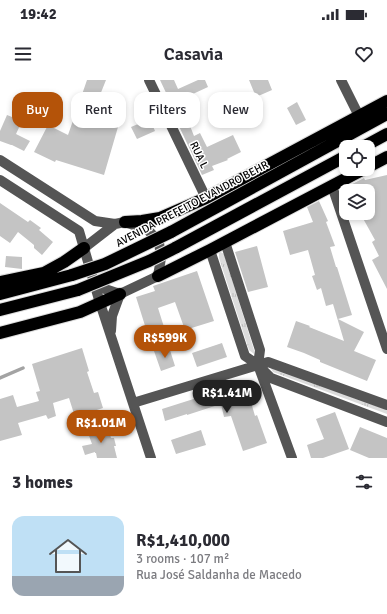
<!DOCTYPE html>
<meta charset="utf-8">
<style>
body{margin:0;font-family:Signika,sans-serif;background:#f2f2f3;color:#2b2b33;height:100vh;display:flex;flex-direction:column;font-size:15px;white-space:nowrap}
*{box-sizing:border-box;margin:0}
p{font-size:13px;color:#7c7c81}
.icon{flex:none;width:22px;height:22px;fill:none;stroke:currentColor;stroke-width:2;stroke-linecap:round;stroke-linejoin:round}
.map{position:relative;height:378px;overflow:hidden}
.panel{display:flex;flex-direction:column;background:#fff;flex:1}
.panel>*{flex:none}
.top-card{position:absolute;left:12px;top:12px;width:363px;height:36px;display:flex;gap:8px}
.buttons{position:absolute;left:339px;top:60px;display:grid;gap:8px}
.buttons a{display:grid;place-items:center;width:36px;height:36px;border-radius:8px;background:#fff;box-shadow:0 2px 6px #0003;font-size:20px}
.price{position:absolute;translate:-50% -34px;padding:0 9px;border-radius:14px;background:#b45309;color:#fff;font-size:13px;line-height:26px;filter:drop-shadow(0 1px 2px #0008)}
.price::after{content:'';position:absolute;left:50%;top:24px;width:12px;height:9px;margin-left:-6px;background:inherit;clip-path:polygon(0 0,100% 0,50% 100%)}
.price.current{background:#222;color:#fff}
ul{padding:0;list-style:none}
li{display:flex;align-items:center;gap:12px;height:100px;padding:0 12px}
li span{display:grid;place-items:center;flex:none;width:112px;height:80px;border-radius:12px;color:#555}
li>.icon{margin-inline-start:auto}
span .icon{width:48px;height:48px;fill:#fffc;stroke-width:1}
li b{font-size:17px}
h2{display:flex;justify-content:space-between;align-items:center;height:48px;padding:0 12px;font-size:17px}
.pill{padding:0 14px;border-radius:12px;background:#fff;box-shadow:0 2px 6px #0003;font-size:14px;line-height:36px}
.pill.current{background:#b45309;color:#fff}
.status{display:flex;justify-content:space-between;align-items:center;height:28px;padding:0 20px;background:#fff;direction:ltr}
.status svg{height:11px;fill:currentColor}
header{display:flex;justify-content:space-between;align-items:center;height:52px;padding:0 12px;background:#fff;font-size:18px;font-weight:600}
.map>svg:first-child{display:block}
.grass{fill:url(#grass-tufts)}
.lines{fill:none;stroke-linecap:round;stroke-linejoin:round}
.stream{stroke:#a3a3a3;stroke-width:3.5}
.building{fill:#c4c4c4}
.highway-casing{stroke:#dbdbdb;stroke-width:14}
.minor{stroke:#555;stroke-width:10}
.highway{stroke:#000;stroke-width:12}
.highway-bridge-casing{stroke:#dbdbdb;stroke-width:14;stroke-linecap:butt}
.highway-bridge{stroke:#000;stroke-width:12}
.labels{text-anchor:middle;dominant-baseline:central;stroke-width:3;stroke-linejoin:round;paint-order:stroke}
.street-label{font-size:11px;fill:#000;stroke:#fff}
</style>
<div class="status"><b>19:42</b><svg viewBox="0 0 49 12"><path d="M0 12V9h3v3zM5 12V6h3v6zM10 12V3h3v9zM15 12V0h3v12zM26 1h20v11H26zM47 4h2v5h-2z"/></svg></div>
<header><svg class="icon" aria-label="menu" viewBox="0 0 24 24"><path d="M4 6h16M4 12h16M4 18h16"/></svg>Casavia<svg class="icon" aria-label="heart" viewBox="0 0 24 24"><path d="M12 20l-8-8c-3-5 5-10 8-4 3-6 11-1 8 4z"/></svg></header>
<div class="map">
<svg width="387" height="378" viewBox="0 0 387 378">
<defs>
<pattern id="grass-tufts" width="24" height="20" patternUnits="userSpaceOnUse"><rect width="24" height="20" fill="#dcdcdc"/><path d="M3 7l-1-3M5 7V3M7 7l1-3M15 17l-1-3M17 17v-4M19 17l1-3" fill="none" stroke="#bbb"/></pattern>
</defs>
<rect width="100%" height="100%" fill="#fff"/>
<!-- grass -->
<path class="grass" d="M219 171 224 174 254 270V274L249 270 219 178Z
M270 287 387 330V334L273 292Z"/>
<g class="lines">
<!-- stream -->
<path class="stream" d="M0 298 23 288"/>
</g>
<!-- building -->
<path class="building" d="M87 0H106L100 15 125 23 104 95 56 80 55 82 34 72 48 45 68 55Z
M160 0H174L178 9 198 0H205L208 7 182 19 185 27 183 28 194 56 200 53 207 67 233 55 241 72 227 79 228 80 212 86 214 90 202 95 177 42 167 18 168 17Z
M249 0H268L272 10 256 17Z
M297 22 306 40 296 45 287 28Z
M7 35 22 41 16 54 30 61 24 71 12 65H11L0 61V51Z
M150 39 155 51 137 59 131 47Z
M387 95V209L372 180 379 176 372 162 375 160 360 133H368V111H341L340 110 364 98 365 100Z
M319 121 328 141 326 142 335 166 330 167 336 187H337L352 235 338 239 364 252 354 271 376 280 367 301 320 282V280L304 273 287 267 296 241 310 246 309 247 344 261 333 224 326 226 321 208 317 210 312 196 315 195 308 170 290 175 283 151 313 142 307 127Z
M0 123 28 142 30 140 41 148 39 150 53 162 42 175 34 168V165L18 152 10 163 0 156Z
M257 166 268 207 248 212 235 172Z
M6 176 22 177V189L5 187Z
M197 191 214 241 185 250 175 222 158 228 164 247 147 252 136 217 155 211 153 206Z
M222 263 227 277 197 287 192 273Z
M169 267 175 286 161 291 154 271Z
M82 268 89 291 87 292 94 313 98 312 103 328 75 337 69 318 53 323 56 336 48 339 46 335 18 343 22 355 0 361V319L13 315 17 327 39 321 36 312 40 311 32 284Z
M246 305 255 336 257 335 267 363 243 371 231 336 224 337 221 324 187 335V334L165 341 162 329 203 316Z
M335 332 349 369 323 378H311L307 365 324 359 316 339Z
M108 347 111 358H114L116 366H114L117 378H97L96 373H95V372L85 375 82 366 92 364 88 353Z
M360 347 387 358V378H369L350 370Z
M201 350 206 365 176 374 171 360Z"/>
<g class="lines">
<!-- highway casing -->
<g class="highway-casing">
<path id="highway" d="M363 67 387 54
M368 87 387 77
M125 142 142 141 160 138 206 118 387 21
M171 152 387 34
M175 168 346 76
M158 196 210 170 364 89
M0 202 44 193 64 182 84 168
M0 214 72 195
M0 230 78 210
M0 253 80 232 120 214"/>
</g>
<!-- minor -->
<path class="minor" d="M149 0 206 118
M341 0 359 36
M0 80 95 141 115 144
M0 100 79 151 100 223 151 378
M332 106 387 269
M225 162 260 270 258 285 292 378
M84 168 115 144 125 142 148 150 159 162 161 178 158 196 120 214
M210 170 245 276 258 285 271 298 387 342
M94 200 102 208 120 214
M111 251 112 236 120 214
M133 323 268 282 387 325"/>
<!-- highway -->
<use href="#highway" class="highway"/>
<!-- highway-bridge casing -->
<g class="highway-bridge-casing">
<path id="highway-bridge" d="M72 195 105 184 171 152
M78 210 149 181 175 168"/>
</g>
<!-- highway-bridge -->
<use href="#highway-bridge" class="highway-bridge"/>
</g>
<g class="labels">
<!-- street labels -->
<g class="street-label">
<text transform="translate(199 75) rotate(64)">RUA L</text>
<text transform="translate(192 124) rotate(-28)">AVENIDA PREFEITO EVANDRO BEHR</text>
</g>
</g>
</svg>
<div class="buttons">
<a><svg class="icon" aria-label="locate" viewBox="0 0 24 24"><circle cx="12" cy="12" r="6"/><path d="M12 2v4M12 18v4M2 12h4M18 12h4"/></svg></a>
<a><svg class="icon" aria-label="layers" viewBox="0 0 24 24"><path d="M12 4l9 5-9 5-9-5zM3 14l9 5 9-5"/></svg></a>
</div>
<b class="price" style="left:165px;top:279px">R$599K</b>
<b class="price current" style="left:227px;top:334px">R$1.41M</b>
<b class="price" style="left:101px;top:364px">R$1.01M</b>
<div class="top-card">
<a class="pill current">Buy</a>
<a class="pill">Rent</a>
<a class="pill">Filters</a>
<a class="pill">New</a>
</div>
</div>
<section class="panel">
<h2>3 homes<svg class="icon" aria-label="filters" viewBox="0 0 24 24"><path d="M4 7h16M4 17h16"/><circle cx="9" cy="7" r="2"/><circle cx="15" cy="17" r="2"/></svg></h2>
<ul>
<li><span style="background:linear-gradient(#bfe0f5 75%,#9aa5b1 0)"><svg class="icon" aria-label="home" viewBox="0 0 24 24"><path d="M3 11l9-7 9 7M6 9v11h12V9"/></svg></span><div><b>R$1,410,000</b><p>3 rooms · 107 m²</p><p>Rua José Saldanha de Macedo</p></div></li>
</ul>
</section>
